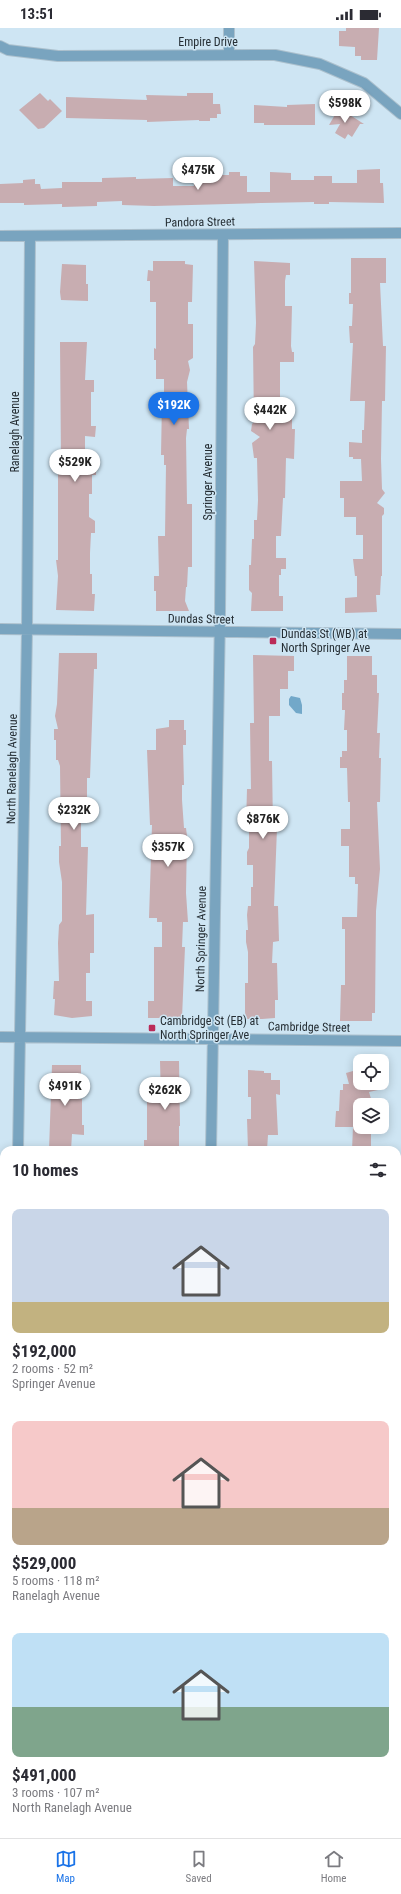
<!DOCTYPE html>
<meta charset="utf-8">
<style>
body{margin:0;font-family:"Roboto Condensed",sans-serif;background:#f2f2f3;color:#2b2b33;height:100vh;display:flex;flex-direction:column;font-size:15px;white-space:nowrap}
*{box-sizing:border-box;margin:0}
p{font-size:13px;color:#7c7c81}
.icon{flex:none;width:22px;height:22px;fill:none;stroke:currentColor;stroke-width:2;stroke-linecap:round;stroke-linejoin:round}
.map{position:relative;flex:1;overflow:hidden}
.panel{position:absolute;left:0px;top:1118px;width:401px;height:692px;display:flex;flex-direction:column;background:#fff;border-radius:12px 12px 0 0;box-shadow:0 2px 10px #0003}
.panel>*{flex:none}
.fabs{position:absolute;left:353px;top:1026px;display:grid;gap:8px}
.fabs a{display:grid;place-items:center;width:36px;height:36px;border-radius:8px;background:#fff;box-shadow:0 2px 10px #0003;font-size:20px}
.price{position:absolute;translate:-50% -34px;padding:0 9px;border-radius:14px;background:#fff;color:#222;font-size:13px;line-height:26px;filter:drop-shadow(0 1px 2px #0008)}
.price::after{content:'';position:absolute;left:50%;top:24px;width:12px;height:9px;margin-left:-6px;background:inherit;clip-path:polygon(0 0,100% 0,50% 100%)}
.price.on{background:#1a73e8;color:#fff}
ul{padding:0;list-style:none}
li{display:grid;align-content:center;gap:8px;height:212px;padding:0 12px}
li span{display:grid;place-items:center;height:124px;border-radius:8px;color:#555}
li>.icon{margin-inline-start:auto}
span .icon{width:72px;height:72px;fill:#fffc;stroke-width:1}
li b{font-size:17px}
h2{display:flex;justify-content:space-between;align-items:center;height:48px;padding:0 12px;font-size:17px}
.status{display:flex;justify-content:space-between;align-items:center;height:28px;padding:0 20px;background:#fff;direction:ltr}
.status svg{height:11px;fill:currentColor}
.dock{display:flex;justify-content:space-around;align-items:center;height:56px;border-top:1px solid #e1e1e2;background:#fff;font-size:11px;color:#7c7c81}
.dock a{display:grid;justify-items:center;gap:2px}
.dock .on{color:#1a73e8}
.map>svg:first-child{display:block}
.park{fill:#95caea}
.water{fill:#72a8c9}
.building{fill:#c8adb1}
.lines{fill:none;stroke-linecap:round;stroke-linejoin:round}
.minor-casing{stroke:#acc0cd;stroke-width:12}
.minor{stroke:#79a4bf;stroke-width:10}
.poi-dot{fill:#bb2b58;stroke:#cee5f3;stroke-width:1.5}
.labels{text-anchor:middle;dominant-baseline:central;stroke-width:3;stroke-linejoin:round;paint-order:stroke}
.street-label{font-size:12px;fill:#252e34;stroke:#cee5f3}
.poi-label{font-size:12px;fill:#252e34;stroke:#cee5f3;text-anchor:start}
</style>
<div class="status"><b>13:51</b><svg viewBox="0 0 49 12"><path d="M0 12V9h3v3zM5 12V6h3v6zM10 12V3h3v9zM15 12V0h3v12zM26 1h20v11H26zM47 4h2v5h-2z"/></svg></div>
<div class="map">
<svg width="401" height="1810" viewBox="0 0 401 1810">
<rect width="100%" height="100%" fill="#cee5f3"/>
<!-- park -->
<path class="park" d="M0 1431 4 1437V1806H397V1712L401 1710V1810H0Z"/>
<!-- water -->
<path class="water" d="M291 668 300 670 302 677V686L296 685 289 677V671Z"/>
<!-- building -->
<path class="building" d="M346 0H379L377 32H361V28H355V19L339 18V3H346Z
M40 65 48 73 50 71 62 83 44 100 38 101 19 82Z
M187 65H213V76H220L221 86H217V90H210V93H199V92L147 94V92L66 90V69L147 72 146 67 187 68Z
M315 76V97H264V95H254V77L287 79V77Z
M339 80 364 96H360L352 109 348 106 345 111 335 105 340 96 329 97Z
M380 141V155H383L384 175 329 174V176H314V174L261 175 154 178 122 177V173L97 174V178L62 179V176L24 177V175H0V156L23 155V152L35 151V156H40L41 161 62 160V154H102V150L136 149V151L173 150V158H194V151H199V147H229V144H240V148H247V164H270V144L291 145V152H314V148H332V155H357V142Z
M351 230H386V255H380L383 318H386L385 373H382L381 431 382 461 385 465 377 475 384 480V486L382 488V548H381L380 567H376L377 584 345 585V570L357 569V548H355L353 531H363V507H356V489H344V470H340V453H362L361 431H353V429H349V414L362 415V402H364L365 373H350L353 315H350L349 298H352L353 276H349V265H351Z
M153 233H185V236L193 237 192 274H188V296H193V330L188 333 190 342 187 354 189 401H187L186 410 187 476H192V539H188L187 559H186L185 573 189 583H156V563H154V548H159L158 508H165L166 437H164V427H161L162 373H164V351H156V332H154V320L156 321V274H150V253H147L148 242 153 243Z
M254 233 290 235V247H286L285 253V278H292L291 318 292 324H294V334H280V375H287V381H292V401H295L294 431 286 430 285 470H283L281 508H276V530H286V541H281V547H279V568H283V583H251L252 565 249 562V537H251L252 511H254V492H257L258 472 257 430H254L252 415 260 409 251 403 252 396 254 394 253 319 255 316 256 295Z
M62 236 86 237V256H88V273L61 272 60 264Z
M60 314H87L85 352H94V364H91V398H96L95 409 85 408V430H96V447H92V466H89V489L95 493V505H91L90 525V546H92V566H95L94 583 56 582 58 548 56 532H58V436L61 434Z
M59 625H97V641H94L90 750H87V776H81V819H88L86 887 94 886V925H90V945H86V973H92V988L72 990 54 987 55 971H53L54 953H59L58 915 59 897 62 893V854L59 834V818H61L60 738 58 732H56V712H54V701H58L55 688 57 676Z
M253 627 294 628V643H288V661H280V688H269V733H272L273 800H277L274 878H278L279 913 273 914 272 935H277L278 972H275V990L262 991H246L245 984V955H248V924L246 914V902H248L247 887 248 878H251V859H253V837H247V824L249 820V797H246L247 761H251L250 695H254Z
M347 628H372V647H377V665H379L377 705H380L379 730H381L380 774H377L380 841 376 883 375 985H372V993H340L341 957H345V901H342V889H357L358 856H355V849H349V818H341V801H350V774H348L347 740H340V729H342V723H347V702H344L345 682H342V665H344V652H347Z
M169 692H184V702H186V717H183L184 757H182V772L184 800H186L187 808 186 865 188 894H183L182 919H185L182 990H148V973H154V919H162V894H157V890H149L152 797H150L147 722H156V701L169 699Z
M160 1033H179L180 1098H179V1122H144V1112H147V1071H161Z
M52 1037H81V1050H78V1071H82V1097H84V1107L72 1106 71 1122H49Z
M360 1041V1055H387V1060L369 1064 372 1074 360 1077V1099H335L336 1083H339L340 1062H343V1056H349L346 1045Z
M248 1042 264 1043V1045H271V1052H280V1067L276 1066 278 1107H268L267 1122H248L247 1091H251V1069H248Z
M353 1099H371V1122H352Z"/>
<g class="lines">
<!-- minor casing -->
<g class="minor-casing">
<path id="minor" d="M229 0V27
M0 18 8 22 58 28 275 27 320 36 364 55 401 86
M0 208 401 205
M0 601 401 606
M0 1009 401 1013
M18 1122 27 601 30 208
M211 1122 220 587 223 207
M0 1310 4 1308
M397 1422 401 1306
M397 1592 401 1588
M396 1810 401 1808"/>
</g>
<!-- minor -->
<use href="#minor" class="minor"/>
</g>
<!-- markers -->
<g class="poi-dot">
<rect x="269" y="609" width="8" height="8" rx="2"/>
<rect x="148" y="996" width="8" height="8" rx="2"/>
</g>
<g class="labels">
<!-- street labels -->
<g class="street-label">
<text x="208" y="14">Empire Drive</text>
<text transform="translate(200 194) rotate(-1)">Pandora Street</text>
<text transform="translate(15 404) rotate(-90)">Ranelagh Avenue</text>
<text transform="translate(208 454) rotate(-90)">Springer Avenue</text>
<text transform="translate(201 591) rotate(1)">Dundas Street</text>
<text transform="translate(12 741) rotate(-89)">North Ranelagh Avenue</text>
<text transform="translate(201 911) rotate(-89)">North Springer Avenue</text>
<text transform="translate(309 999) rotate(1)">Cambridge Street</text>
</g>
<!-- poi labels -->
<g class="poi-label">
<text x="281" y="606">Dundas St (WB) at<tspan x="281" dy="14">North Springer Ave</tspan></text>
<text x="160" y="993">Cambridge St (EB) at<tspan x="160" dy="14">North Springer Ave</tspan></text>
</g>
</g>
</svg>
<div class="fabs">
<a><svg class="icon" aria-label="locate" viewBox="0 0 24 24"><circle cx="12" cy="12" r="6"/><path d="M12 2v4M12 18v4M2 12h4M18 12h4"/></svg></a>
<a><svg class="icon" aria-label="layers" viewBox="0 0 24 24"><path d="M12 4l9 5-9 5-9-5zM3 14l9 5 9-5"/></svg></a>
</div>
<b class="price" style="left:345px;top:96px">$598K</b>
<b class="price" style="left:198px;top:163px">$475K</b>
<b class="price on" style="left:174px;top:398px">$192K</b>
<b class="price" style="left:270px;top:403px">$442K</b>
<b class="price" style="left:75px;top:455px">$529K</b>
<b class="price" style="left:74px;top:803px">$232K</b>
<b class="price" style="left:263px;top:812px">$876K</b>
<b class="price" style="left:168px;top:840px">$357K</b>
<b class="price" style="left:65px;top:1079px">$491K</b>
<b class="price" style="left:165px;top:1083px">$262K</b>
<section class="panel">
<h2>10 homes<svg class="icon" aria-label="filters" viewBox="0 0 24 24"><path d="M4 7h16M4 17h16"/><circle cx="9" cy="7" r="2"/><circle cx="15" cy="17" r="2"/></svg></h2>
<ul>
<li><span style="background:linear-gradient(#c9d6e8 75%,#c2b280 0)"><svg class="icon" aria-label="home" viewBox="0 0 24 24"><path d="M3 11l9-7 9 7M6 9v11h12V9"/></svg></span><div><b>$192,000</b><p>2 rooms · 52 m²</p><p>Springer Avenue</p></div></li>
<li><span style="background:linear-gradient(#f6c9c9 70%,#b9a48a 0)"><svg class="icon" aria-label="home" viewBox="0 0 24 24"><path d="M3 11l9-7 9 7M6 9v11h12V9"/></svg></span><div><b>$529,000</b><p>5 rooms · 118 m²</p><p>Ranelagh Avenue</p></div></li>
<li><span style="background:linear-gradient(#bfe0f5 60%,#7fa58c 0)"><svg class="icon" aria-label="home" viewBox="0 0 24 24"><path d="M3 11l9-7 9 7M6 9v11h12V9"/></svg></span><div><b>$491,000</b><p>3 rooms · 107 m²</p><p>North Ranelagh Avenue</p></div></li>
</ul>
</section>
</div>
<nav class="dock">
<a class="on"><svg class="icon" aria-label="map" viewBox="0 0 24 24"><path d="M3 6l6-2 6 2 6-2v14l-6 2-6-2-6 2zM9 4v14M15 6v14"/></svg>Map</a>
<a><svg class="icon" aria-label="saved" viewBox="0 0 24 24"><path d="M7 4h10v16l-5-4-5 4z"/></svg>Saved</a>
<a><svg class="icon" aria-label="home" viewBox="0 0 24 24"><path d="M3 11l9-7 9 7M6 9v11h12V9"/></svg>Home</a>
</nav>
